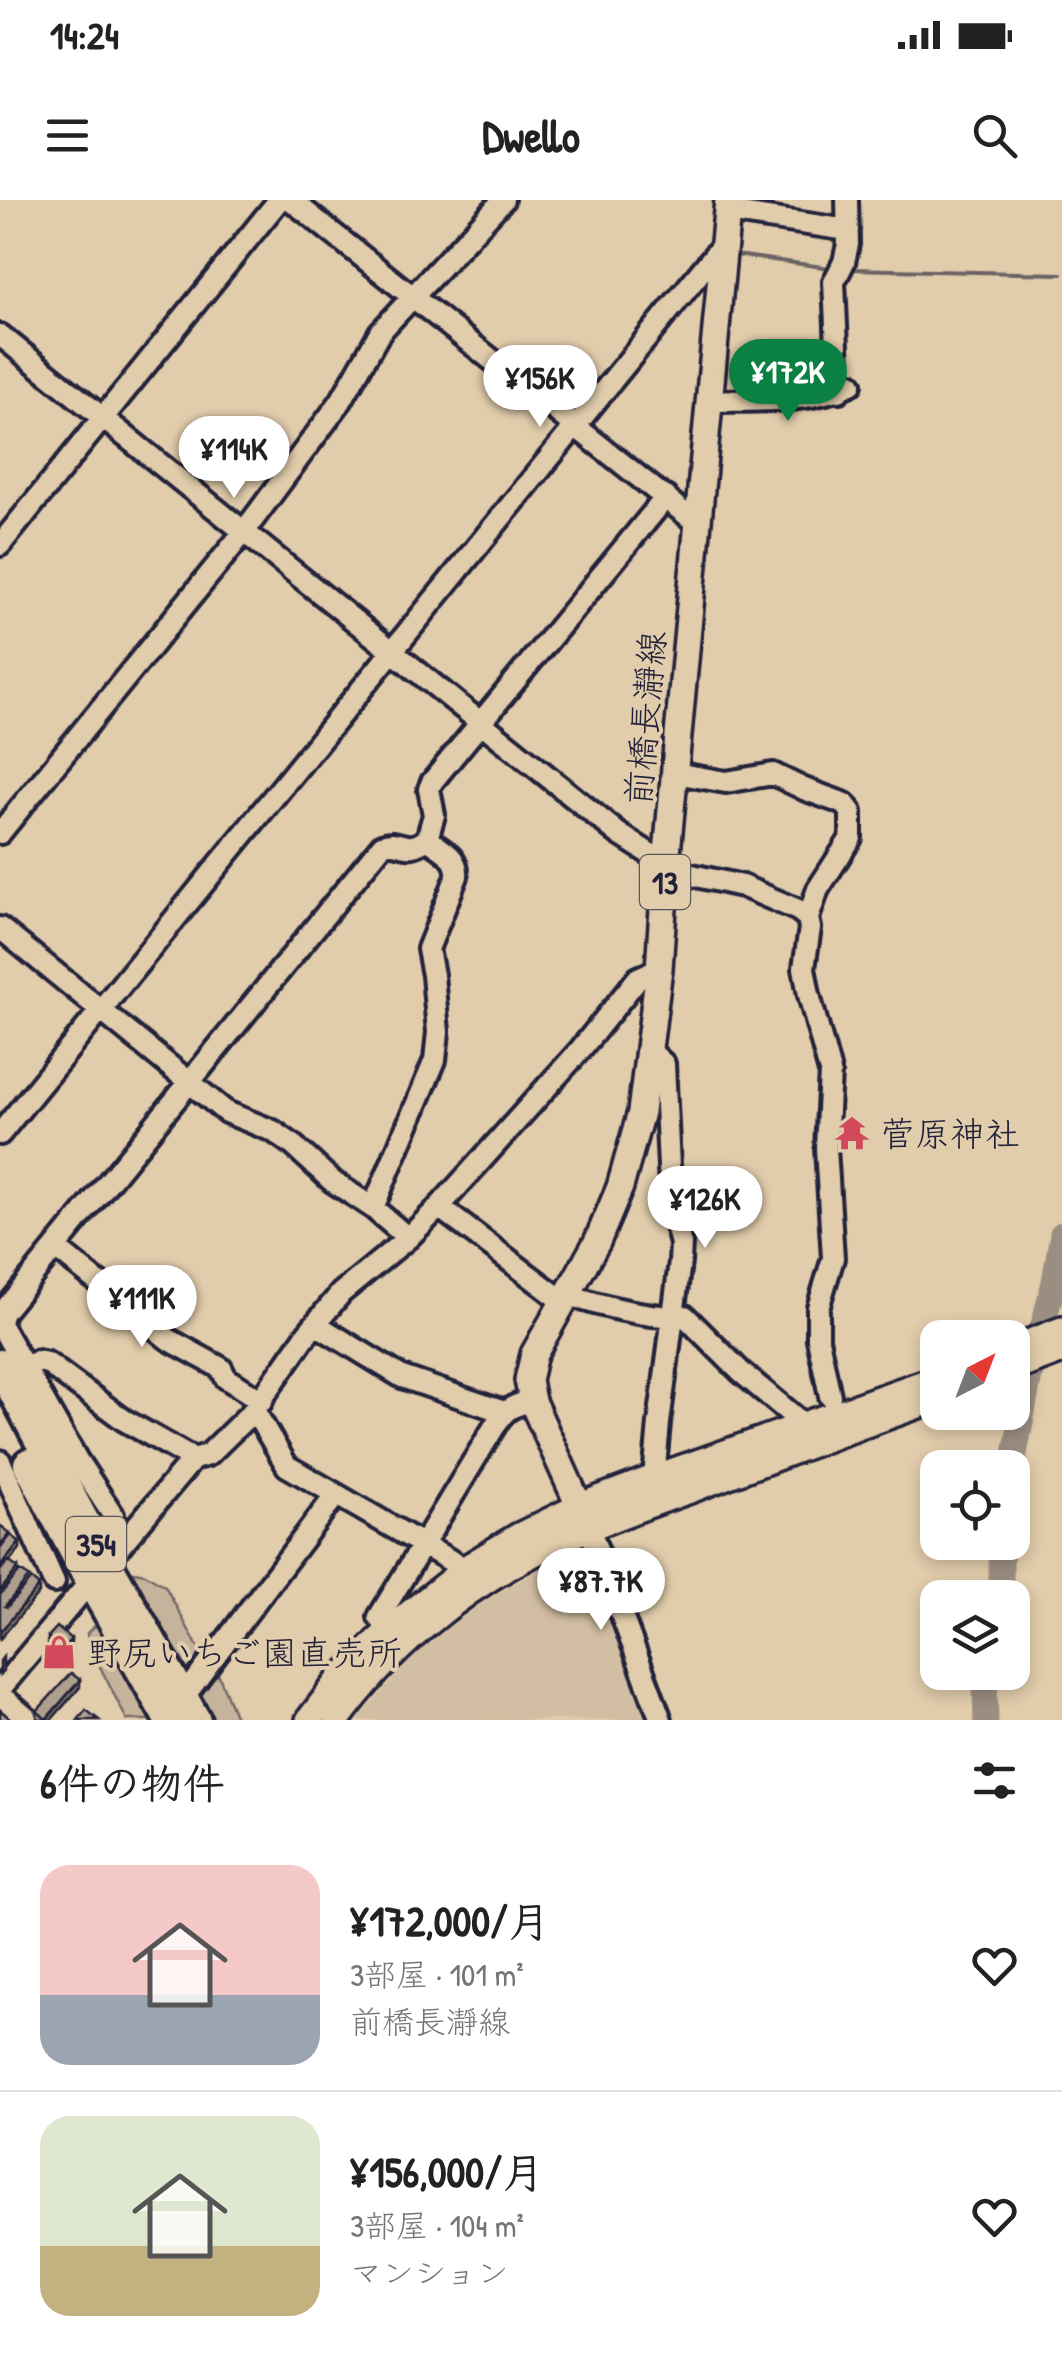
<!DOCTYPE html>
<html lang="ja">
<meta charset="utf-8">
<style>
body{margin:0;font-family:"Patrick Hand","Klee One",sans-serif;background:#f6f6f6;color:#222;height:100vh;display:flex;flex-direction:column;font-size:38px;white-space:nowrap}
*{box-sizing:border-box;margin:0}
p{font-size:32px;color:#767676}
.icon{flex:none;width:55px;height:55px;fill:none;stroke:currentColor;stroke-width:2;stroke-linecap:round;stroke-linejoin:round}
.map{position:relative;height:1520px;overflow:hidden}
.sheet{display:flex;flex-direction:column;background:#fff;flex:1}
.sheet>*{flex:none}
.needle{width:65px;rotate:42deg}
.fabs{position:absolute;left:920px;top:1120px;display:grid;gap:20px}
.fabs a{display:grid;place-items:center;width:110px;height:110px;border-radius:20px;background:#fff;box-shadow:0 5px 15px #0003;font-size:50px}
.price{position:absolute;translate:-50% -85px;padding:0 22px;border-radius:35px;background:#fff;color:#222;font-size:32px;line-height:65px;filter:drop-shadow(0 2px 5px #0008)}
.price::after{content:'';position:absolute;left:50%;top:60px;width:30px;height:22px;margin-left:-15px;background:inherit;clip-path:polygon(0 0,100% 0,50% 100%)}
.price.active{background:#0b8043;color:#fff}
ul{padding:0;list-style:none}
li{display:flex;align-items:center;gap:30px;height:250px;padding:0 40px}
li+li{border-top:2px solid #e0e0e0}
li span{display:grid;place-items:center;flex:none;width:280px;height:200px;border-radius:30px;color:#555}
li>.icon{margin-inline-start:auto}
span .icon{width:120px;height:120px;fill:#fffc;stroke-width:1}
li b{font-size:42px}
h2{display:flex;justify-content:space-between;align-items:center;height:120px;padding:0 40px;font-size:42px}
.status{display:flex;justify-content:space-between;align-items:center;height:70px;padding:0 50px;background:#fff;direction:ltr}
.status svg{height:28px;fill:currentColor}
header{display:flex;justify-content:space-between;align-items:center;height:130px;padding:0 40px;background:#fff;font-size:45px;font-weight:700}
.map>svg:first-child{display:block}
.built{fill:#d2bea2}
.green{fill:#c5b39b;stroke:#746a6b;stroke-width:2.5}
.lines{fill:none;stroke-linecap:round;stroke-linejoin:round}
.stream{stroke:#6b6365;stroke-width:4}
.river{stroke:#9b8e81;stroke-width:25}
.minor-casing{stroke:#22223b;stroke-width:28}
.major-casing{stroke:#22223b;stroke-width:32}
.highway-casing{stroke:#22223b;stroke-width:38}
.minor{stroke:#e1ccab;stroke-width:20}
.major{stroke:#e1ccab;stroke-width:25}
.highway{stroke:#e1ccab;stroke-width:30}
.wall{fill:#96897a;stroke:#22223b;stroke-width:2.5}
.shaded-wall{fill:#7a6f63;stroke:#22223b;stroke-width:2.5}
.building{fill:#af9f8e;stroke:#22223b;stroke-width:2.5}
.labels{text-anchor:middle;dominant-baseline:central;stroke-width:8;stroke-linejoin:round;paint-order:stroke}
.shield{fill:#e1ccab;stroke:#5b555d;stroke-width:2.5}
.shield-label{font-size:32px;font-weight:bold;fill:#22223b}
.street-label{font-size:35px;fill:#22223b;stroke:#e1ccab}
.poi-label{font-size:35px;fill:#22223b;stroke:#e1ccab;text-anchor:start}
</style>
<div class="status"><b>14:24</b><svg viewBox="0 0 49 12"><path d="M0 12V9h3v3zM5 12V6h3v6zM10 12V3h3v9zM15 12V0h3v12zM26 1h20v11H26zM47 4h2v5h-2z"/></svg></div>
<header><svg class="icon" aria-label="menu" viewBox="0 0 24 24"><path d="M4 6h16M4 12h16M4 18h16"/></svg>Dwello<svg class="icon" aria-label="search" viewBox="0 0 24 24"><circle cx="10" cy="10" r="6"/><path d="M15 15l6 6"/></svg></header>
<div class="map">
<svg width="1062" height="1520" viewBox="0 0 1062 1520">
<rect width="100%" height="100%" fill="#e1ccab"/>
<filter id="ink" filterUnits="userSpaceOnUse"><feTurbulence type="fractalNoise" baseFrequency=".01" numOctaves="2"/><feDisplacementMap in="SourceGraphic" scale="20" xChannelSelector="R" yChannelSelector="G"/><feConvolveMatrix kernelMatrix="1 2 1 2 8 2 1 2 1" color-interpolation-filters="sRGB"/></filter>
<g filter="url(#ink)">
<!-- built -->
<path class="built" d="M561 1356 583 1362 589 1367 648 1520H357L414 1456 446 1430 478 1406Z"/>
<!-- green -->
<path class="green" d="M123 1370 145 1374 165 1386 205 1460 214 1464 237 1520H206Z
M97 1424 100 1425 153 1520H127L88 1443 87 1433Z"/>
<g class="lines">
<!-- stream -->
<path class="stream" d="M736 55 830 68
M849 69 1062 74"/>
<!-- river -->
<path class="river" d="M1012 1270 1029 1180 1054 1082 1062 1034
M1001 1342V1398
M986 1520 985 1492 990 1472"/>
<!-- minor casing -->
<g class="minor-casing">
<path id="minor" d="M291 0 698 324
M727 12 848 30
M0 135 619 634 678 672 742 686 798 710 808 718
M839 191 834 82 844 62 848 44 847 0
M711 201C757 200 808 204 851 184
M0 345 279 0
M675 573 726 582 773 574 804 589 845 604 851 612V638L818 689 808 718 810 728 804 768 809 795 830 872 826 948 833 1058 818 1108V1139L830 1196
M0 633 243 333 341 201 380 132 503 0
M0 728 226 912 273 931 293 945 332 981 373 1008 408 1038
M648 849 664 864 671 1007 681 1044 680 1062 659 1223 654 1278
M0 934 724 43
M439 1007 551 1092 563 1104
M373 1008 435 860 438 832 433 775 428 749 457 676C459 657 441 649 427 639
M57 1049 168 1139 221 1168 226 1178 262 1201
M569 1095C601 1106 652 1119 685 1116L741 1172 803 1224
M0 1121 3 1112 382 645C401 637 404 656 427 639L434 615 429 589 432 582 666 297
M0 1124 77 1260 113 1315
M317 1125 402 1177 504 1212
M25 1169 37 1161 47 1163 124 1220 193 1259
M254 1210 287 1266 465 1369
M0 1261 54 1382
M589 1328 661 1520
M389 1430 379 1417 496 1224C506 1208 514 1205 532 1201
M0 1489 193 1259 208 1255 254 1210 307 1134 341 1093 408 1038 439 1007 580 850 638 778 659 769
M0 1495 29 1520
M177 1506 335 1296"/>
</g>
<!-- major casing -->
<g class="major-casing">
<path id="major" d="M1012 1149 1062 1130
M1012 1169 1062 1150
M589 1328 532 1201 528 1180 534 1154 597 1042 620 987 641 912 659 769 666 664 728 0
M309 1520 341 1478 389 1430 465 1369 519 1336 578 1307 654 1278 938 1178
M337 1520C387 1451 457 1392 532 1354 584 1327 640 1308 695 1288 775 1257 856 1227 938 1198"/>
</g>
<!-- highway casing -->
<g class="highway-casing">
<path id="highway" d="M0 1165 94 1341 195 1520
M29 1264 79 1359 170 1520"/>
</g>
<!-- minor -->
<use href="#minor" class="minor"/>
<!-- major -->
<use href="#major" class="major"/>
<!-- highway -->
<use href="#highway" class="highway"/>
</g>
<!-- wall -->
<path class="wall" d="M48 1437 71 1453 62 1463 48 1451Z
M80 1487 51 1520H39L37 1518V1511Z"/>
<!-- shaded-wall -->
<path class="shaded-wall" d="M20 1342V1349L0 1374V1367Z
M18 1368V1375L0 1398V1391Z
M39 1386V1393L0 1439V1432Z
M71 1439V1453L62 1463V1449Z
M3 1457V1471L0 1475V1461Z
M80 1480V1487L51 1520H46Z"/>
<!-- building -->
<path class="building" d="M1 1326 10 1333 0 1345V1327Z
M11 1335 20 1342 0 1367V1349Z
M8 1361 18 1368 0 1391V1371Z
M20 1371 29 1377 5 1406 7 1407 31 1379 39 1386 0 1432V1395Z
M57 1427 71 1439 62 1449 48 1437Z
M71 1473 80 1480 46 1519 37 1511Z
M0 1510 12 1520H0Z
M86 1510 99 1520H78Z"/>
</g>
<!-- icons -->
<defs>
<g id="temple-bare" transform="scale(2.7)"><path d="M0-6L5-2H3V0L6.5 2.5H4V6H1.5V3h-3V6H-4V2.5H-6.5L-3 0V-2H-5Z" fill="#d1495b" stroke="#e1ccab" stroke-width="2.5" paint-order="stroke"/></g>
<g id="shop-bare" transform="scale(2.7)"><path d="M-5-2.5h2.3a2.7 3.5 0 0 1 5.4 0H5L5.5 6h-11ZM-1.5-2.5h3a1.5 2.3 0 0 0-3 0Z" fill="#d1495b" stroke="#e1ccab" stroke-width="2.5" paint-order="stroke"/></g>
</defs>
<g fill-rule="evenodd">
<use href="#temple-bare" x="852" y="933"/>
<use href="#shop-bare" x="59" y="1452"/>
</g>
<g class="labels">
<!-- shield labels -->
<g class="shield">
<rect x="640" y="655" width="50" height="54" rx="8"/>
<rect x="66" y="1317" width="60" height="54" rx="8"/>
</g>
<g class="shield-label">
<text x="665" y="682">13</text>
<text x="96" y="1344">354</text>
</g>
<!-- street labels -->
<g class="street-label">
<text transform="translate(645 518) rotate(-85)">前橋長瀞線</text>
</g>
<!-- poi labels -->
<g class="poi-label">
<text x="880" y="933">菅原神社</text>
<text x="87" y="1452">野尻いちご園直売所</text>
</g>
</g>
</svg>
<div class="fabs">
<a><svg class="needle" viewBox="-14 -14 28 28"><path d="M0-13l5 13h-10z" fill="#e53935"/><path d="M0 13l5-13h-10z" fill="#767676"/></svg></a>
<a><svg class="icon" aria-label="locate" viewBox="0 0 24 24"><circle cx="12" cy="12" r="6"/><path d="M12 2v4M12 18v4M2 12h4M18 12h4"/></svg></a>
<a><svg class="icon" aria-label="layers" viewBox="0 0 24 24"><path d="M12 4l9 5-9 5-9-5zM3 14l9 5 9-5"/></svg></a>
</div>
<b class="price active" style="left:788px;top:224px">¥172K</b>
<b class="price" style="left:540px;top:230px">¥156K</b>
<b class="price" style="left:234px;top:301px">¥114K</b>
<b class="price" style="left:705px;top:1051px">¥126K</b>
<b class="price" style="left:142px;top:1150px">¥111K</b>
<b class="price" style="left:601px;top:1433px">¥87.7K</b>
</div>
<section class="sheet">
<h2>6件の物件<svg class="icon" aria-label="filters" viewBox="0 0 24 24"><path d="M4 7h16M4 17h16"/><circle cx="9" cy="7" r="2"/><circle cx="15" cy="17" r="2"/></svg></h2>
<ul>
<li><span style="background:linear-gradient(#f6c9c9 65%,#9aa5b1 0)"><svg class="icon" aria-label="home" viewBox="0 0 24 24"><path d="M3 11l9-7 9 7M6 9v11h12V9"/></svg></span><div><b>¥172,000/月</b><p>3部屋 · 101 m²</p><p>前橋長瀞線</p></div><svg class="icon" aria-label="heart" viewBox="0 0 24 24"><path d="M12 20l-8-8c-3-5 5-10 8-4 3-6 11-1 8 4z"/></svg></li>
<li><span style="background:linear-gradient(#dfe7d0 65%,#c2b280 0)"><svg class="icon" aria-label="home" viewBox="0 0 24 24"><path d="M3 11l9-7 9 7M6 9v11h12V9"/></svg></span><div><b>¥156,000/月</b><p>3部屋 · 104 m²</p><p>マンション</p></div><svg class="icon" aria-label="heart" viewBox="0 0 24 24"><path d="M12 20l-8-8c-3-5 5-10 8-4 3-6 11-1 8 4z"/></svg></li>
</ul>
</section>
